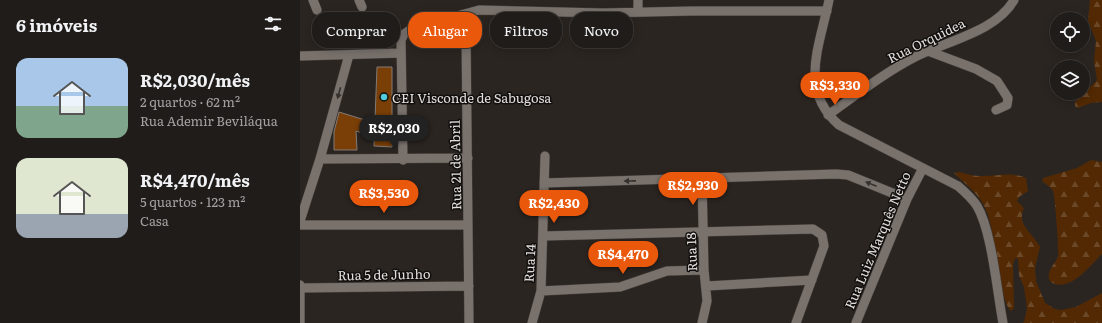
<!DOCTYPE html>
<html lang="pt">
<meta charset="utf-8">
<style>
body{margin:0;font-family:Literata,serif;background:#2d2926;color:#f1f3f6;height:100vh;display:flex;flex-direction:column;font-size:15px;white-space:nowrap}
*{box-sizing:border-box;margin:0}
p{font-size:13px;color:#a2a1a2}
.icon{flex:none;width:22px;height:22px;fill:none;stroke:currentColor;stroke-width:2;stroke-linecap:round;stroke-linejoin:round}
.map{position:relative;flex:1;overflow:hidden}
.drawer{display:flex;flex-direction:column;background:#201c19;width:300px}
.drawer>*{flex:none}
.guide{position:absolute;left:12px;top:12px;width:380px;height:36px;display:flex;gap:8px}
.tools{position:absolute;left:750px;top:12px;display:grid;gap:8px}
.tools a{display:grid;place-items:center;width:40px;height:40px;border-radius:50%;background:#201c19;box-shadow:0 2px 10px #0003,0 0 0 1px #3d3a38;font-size:20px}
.price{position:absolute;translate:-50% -34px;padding:0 9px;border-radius:14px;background:#ea580c;color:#fff;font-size:13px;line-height:26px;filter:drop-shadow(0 1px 2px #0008)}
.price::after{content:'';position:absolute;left:50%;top:24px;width:12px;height:9px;margin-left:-6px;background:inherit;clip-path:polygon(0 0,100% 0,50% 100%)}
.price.selected{background:#222;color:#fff}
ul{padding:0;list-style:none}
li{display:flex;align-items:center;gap:12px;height:100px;padding:0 16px}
li span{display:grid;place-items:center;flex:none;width:112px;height:80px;border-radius:12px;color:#555}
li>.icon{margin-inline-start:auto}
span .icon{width:48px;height:48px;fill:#fffc;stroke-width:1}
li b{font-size:17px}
h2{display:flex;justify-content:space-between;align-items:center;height:48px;padding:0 16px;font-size:17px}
.pill{padding:0 14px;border-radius:16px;background:#201c19;box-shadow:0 2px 10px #0003,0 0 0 1px #3d3a38;font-size:14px;line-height:36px}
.pill.selected{background:#ea580c;color:#fff}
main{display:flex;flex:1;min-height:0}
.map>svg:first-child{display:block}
.forest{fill:url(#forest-firs)}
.building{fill:#7a3f07;stroke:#827b76}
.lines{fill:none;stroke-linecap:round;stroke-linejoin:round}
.minor-casing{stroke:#45403d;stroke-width:10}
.minor{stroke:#78716c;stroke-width:9}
.oneway{fill:#35312e}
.poi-dot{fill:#52cbda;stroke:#110f0d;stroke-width:1.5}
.labels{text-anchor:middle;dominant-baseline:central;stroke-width:3;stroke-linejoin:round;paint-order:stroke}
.street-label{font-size:13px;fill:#e2dedb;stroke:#110f0d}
.poi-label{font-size:13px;fill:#e2dedb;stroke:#110f0d;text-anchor:start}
</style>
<main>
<section class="drawer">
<h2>6 imóveis<svg class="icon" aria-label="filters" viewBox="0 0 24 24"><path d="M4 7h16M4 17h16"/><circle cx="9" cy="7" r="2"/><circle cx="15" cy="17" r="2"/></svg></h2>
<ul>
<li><span style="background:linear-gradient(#a9c7e8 60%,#7fa58c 0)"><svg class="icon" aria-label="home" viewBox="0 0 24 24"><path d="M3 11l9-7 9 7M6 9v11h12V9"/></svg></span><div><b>R$2,030/mês</b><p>2 quartos · 62 m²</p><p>Rua Ademir Beviláqua</p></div></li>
<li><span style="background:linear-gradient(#dfe7d0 70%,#9aa5b1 0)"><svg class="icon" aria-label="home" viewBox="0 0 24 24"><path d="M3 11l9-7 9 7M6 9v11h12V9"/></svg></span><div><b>R$4,470/mês</b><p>5 quartos · 123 m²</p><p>Casa</p></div></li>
</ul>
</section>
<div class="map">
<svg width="802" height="323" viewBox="0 0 802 323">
<defs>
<pattern id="forest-firs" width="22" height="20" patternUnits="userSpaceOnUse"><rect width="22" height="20" fill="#522903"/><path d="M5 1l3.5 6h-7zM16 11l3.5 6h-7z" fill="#6b4827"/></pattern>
</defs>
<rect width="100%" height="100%" fill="#2b2521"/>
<!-- forest -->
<path class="forest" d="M790 0H802V102L791 103 778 108 775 106C775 95 790 89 797 80L794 61 796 41 788 21Z
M791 160 802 162V254C791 265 773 289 755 284 751 283 749 281 749 278 747 270 756 263 758 256 759 251 755 195 753 191 751 187 745 184 742 181L743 178 777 168Z
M658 172C665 173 672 176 679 176 695 177 711 171 726 178L728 191 719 197 717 201 724 208C716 225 733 233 740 247L735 268 736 281 745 303 755 309 761 310 776 307 802 293V323H722L724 322 727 308 724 287 719 276 718 258 715 259 713 264 714 308 711 311C699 301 696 231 686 210 680 194 665 184 654 173Z"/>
<!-- building -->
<path class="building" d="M77 67H92V147L74 146Z
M39 112 65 120 62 133 56 131 57 150H34V132Z"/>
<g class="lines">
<!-- minor casing -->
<g class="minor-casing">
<path id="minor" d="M13 0 17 10
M59 0 62 7
M338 0V12
M529 0C520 46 498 89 539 125L658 186C665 192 672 198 677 206 692 231 697 292 703 323
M143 20 161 27 166 33 169 323
M628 51 676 69 697 81 708 98 707 105 696 110
M0 56 101 53
M528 115C556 95 584 73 615 57 646 41 696 32 714 0
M20 159 168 158
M103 160 101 40 104 34 113 28 179 10 303 13 392 11H527
M244 183 536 174 548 175 607 199
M0 221 20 159 49 55
M0 225H168
M244 236 513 229 522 235 524 246 496 323
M0 285V323
M407 286 512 280
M0 288 169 286
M241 291 320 287 367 271 404 270
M232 323 241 291 245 156
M402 323 407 301 404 270 402 179
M556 323 607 199 623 168"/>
</g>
<!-- minor -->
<use href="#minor" class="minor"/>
</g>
<!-- one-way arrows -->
<defs><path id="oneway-solid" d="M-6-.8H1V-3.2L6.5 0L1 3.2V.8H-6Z"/></defs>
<g class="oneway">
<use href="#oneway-solid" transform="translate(39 93) rotate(105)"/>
<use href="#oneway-solid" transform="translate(330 181) rotate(179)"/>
<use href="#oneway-solid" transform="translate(571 184) rotate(-158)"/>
</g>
<!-- markers -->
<circle class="poi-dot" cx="84" cy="97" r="4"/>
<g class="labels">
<!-- street labels -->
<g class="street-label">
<text transform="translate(626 40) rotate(-26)">Rua Orquidea</text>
<text transform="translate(155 165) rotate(-91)">Rua 21 de Abril</text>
<text transform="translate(577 240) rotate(-67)">Rua Luiz Marquês Netto</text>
<text transform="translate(391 252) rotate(-92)">Rua 18</text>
<text transform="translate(229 263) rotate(-87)">Rua 14</text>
<text transform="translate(84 274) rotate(-1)">Rua 5 de Junho</text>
</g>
<!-- poi labels -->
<g class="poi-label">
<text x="92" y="97">CEI Visconde de Sabugosa</text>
</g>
</g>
</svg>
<div class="tools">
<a><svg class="icon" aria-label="locate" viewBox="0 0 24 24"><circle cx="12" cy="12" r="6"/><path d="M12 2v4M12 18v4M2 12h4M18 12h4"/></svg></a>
<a><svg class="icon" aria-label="layers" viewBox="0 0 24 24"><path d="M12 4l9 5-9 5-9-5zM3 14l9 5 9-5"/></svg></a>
</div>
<b class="price" style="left:535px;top:106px">R$3,330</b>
<b class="price selected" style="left:94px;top:149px">R$2,030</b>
<b class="price" style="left:393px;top:206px">R$2,930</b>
<b class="price" style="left:84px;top:214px">R$3,530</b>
<b class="price" style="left:254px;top:224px">R$2,430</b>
<b class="price" style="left:323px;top:275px">R$4,470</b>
<div class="guide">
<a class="pill">Comprar</a>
<a class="pill selected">Alugar</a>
<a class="pill">Filtros</a>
<a class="pill">Novo</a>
</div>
</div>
</main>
